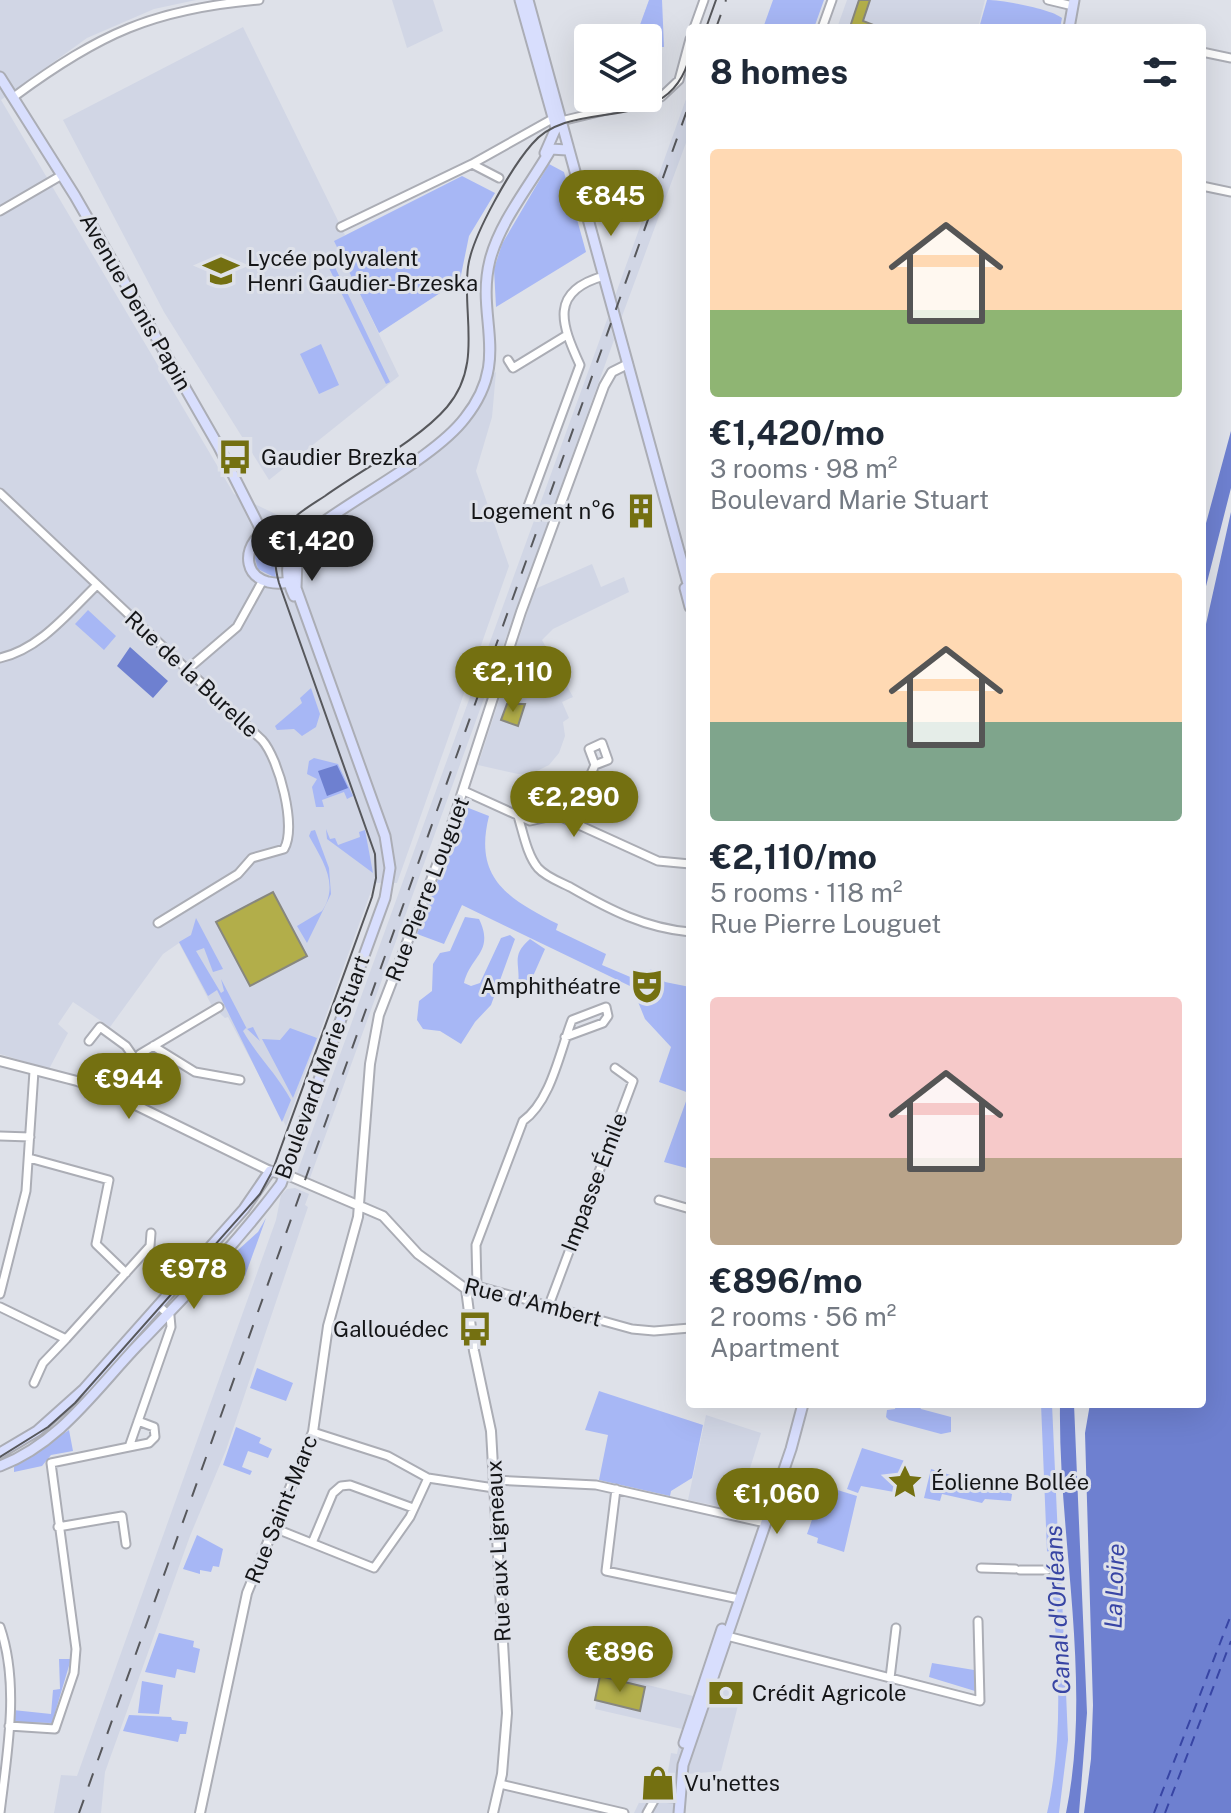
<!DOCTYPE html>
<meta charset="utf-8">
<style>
body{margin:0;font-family:"Public Sans",sans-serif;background:#f2f2f3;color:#1f2937;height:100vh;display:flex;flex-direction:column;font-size:30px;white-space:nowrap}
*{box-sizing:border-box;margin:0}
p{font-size:26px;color:#747a83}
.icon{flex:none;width:44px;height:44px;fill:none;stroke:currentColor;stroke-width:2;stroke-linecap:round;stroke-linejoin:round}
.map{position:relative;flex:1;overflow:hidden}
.panel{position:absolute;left:686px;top:24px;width:520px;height:1384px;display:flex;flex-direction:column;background:#fff;border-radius:8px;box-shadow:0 8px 32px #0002}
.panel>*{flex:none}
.controls{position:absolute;left:574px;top:24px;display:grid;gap:16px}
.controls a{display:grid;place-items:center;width:88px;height:88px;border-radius:8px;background:#fff;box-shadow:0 8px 32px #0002;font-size:40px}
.price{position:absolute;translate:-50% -68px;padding:0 18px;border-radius:28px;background:#747011;color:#fff;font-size:26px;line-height:52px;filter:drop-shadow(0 2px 4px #0008)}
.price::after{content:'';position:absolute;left:50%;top:48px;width:24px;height:18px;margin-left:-12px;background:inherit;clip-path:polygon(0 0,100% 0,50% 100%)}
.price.current{background:#222;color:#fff}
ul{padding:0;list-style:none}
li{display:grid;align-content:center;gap:16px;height:424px;padding:0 24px}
li span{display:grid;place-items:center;height:248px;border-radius:8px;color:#555}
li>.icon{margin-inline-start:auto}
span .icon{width:144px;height:144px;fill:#fffc;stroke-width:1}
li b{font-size:34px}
h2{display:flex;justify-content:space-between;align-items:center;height:96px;padding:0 24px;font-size:34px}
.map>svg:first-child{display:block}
.built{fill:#d1d6e5}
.green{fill:#a7b7f5}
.water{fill:#6e80d0}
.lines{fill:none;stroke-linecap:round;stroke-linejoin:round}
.ferry{stroke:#3845a4;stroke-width:2;stroke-dasharray:10 8;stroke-linecap:butt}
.building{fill:#b2ae4a;stroke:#87877f;stroke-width:2}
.minor-casing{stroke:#abadb5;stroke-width:11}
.tertiary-casing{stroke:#abadb5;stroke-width:12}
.secondary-casing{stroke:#abadb5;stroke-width:13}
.minor{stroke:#fff;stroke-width:7}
.tertiary{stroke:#fff;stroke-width:8}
.secondary{stroke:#d8defd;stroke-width:9}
.tram{stroke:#57585c;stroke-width:2}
.rail{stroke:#57585c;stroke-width:2;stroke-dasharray:14 14;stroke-linecap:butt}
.labels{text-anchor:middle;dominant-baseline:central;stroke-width:6;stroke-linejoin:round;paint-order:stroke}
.poi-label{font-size:22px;fill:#141517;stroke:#dee1e9;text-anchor:start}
.street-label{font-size:22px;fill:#141517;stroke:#dee1e9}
.water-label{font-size:24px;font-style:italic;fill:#3845a4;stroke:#dee1e9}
</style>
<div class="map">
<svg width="1231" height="1813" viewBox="0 0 1231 1813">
<rect width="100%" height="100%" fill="#dee1e9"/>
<!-- built -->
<path class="built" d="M0 0H196L154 9 87 38 1 100 234 494 317 534 324 525 460 429 479 405 491 375 496 372 492 417 476 471 509 566 397 883H374L286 1126 228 1017 225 1018 212 1006 179 943 163 954 110 1027 73 1002 58 1024 68 1033 49 1069 0 1054Z
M392 0H433L443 31 407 48Z
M847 0H985L978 28H837Z
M243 27 345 235 335 242 399 376 269 480 164 312 63 120Z
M690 88V132L621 319 615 296Z
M608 317 614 340 310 1178 297 1173Z
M592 564 601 587 624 577 629 592 553 629 542 640 573 697 562 702 569 718 563 722 565 736 559 753 549 765 533 773 518 774 478 765 535 589Z
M295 1188 309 1194 305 1205 308 1207 226 1450 190 1536 105 1772 101 1813H54L61 1775 77 1776 276 1220 281 1195 287 1189Z
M706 1415 761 1433 737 1510 688 1500Z
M602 1674 693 1696 712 1686 741 1694 721 1771 688 1774 685 1813H634L648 1784 667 1777 671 1753 677 1754 682 1729 595 1709Z"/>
<!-- green -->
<path class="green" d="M649 0H662L664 47H648V38H623L625 29 637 33Z
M773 0H824L814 28H763Z
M987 0C1003 0 1051 9 1062 18L1060 28H979Z
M549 164 564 172 586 252 496 307 494 269 502 244Z
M462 176 495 193 469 236 460 280 379 333 334 241Z
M333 263 390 382 386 384 328 266Z
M321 344 339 385 319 394 300 354Z
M279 534 273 556 276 578 258 569 254 555 265 536Z
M88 610 116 636 104 650 75 624Z
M311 688 320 714 316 727 302 736 294 729 277 730 275 726 302 703 300 698Z
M314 758 338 764 353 796 347 799 344 792 322 800 324 807H316L312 787 317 779 307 774 309 761Z
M466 807 489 816C473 879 509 899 558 924L556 930 606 954 602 965 635 979 651 969 665 982 690 987V1169L664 1162 689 1093 659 1082 671 1047 645 1019 632 987 462 905 444 944 417 934Z
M326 829 330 839 335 838 338 845 360 837 359 832 365 830 373 873 327 839Z
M315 830 329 868 331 894 307 943 297 926 322 911C340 884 322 860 309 836L311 831Z
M465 917 479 919C495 952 470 956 464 983L471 986 480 983 501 938 510 935 515 939 491 1005 475 1022 461 1044 440 1031 423 1029 417 1020 419 1001 432 991 433 964 440 953 450 951Z
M196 918 223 969 213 972 204 948 196 951 221 993 224 991 221 979 247 1029 253 1027 260 1041 246 1028 243 1031C258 1057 277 1074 291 1100L282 1122 217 990 208 996 179 942 191 935Z
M530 939 545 949 530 983 524 986 518 984C521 964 510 956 530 939Z
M290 1028 317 1038 293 1098 262 1039 280 1040Z
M266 1218 245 1276 235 1271 232 1276 226 1269H217L258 1232Z
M257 1368 293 1383 286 1401 250 1388Z
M599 1391 703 1425 692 1478 671 1491 670 1496 599 1480 608 1435 585 1430Z
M896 1404H918L921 1409 951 1417V1432L941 1434 889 1420 886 1417 887 1410 895 1409Z
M1041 1404H1052L1059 1560 1047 1551Z
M236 1427 261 1438 259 1443 272 1449 268 1458 248 1451 242 1467 252 1471 250 1475 223 1465Z
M69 1430 73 1451 51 1455 42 1466 14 1472V1467Z
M862 1448 905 1461 894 1492 861 1486 858 1493 847 1489Z
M931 1469 1012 1494 1011 1501 985 1499 982 1503 942 1494 940 1501 924 1498Z
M831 1488 857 1496 844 1552 817 1543 818 1538 807 1534 815 1511 823 1513Z
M197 1535 223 1549 219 1567 213 1566 211 1572 200 1570V1574L183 1569Z
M1061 1573 1068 1740 1059 1813H1047C1064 1738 1059 1652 1050 1576Z
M159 1633 194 1641 193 1647 200 1649 195 1673 177 1669 175 1678 145 1672Z
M59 1659H71L52 1723 13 1722V1710L51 1714 53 1690 60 1689Z
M932 1663 974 1670 975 1691 929 1677Z
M142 1681 163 1685 159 1714 138 1713Z
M129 1715 171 1717 172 1720 188 1722 186 1734H180L178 1742 123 1731Z"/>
<!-- water -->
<path class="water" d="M1231 431V488L1202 602V538Z
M1231 512V1813H1084L1091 1759 1093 1705 1085 1433 1090 1404H1202V642Z
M130 647 168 681 153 698 117 666Z
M337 765 348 788 327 796 318 771Z
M1060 1404H1074L1087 1713 1079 1813H1066C1093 1681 1058 1538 1060 1404Z"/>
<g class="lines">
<!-- ferry -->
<path class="ferry" d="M1154 1813 1231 1615
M1165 1813 1231 1641"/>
</g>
<!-- building -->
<path class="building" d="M859 0H870L863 21 881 28 850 27Z
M507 704H525L518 726 501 720Z
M273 892 307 956 250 986 216 922Z
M600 1676 645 1687 640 1711 595 1700Z"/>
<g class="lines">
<!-- minor casing -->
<g class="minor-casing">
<path id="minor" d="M1048 0 1073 6
M694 28 704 0
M822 28 832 0
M1202 52 1231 58
M15 96C99 34 153 9 259 0
M557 122 661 97 679 80 690 39
M472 164 554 118
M1202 186 1231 192
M0 211 62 175
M341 227 472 164 499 178
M508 360 513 368 567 335
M0 493 262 740C279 759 297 827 284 849L252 858 238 874 158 923
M527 509 580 365C561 324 549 291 604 276
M0 658C40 649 69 612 97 585
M188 669 237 627 263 580
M464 791 530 821 557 815 658 861 690 864
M518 816C523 832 527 855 538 868 546 877 560 882 570 887 610 910 645 928 690 932
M570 820 595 765 608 760 602 743 589 749 595 765
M89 1041 100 1027 126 1046 135 1059
M153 1046 195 1072 240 1080
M117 1096 140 1054 219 1007
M0 1136 30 1137
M29 1158 109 1180 96 1244 126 1273
M659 1200 690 1209
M477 1286 476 1245 523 1121C551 1101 560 1051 572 1020L606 1007 608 1016 603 1023 565 1037
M466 1289 477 1286 632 1329 654 1331 690 1328
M0 1294 26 1191 34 1071
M549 1305 633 1081 615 1068
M0 1307 66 1339 150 1246 151 1233
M34 1383 43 1363 66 1339
M313 1432 388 1456 428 1478 494 1488
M129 1447 149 1443 155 1437 154 1427 138 1421
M495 1480 596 1485 765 1523
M616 1489 606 1571 739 1599
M58 1527 122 1516 126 1544
M274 1528 374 1568 410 1517 428 1478
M312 1543 333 1493 341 1486 350 1485 413 1508
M981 1568 1015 1569
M1020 1570H1047
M0 1627C20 1685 7 1753 0 1813
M723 1635 980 1701 978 1621
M890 1678 896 1628
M9 1726 55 1729 74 1673 76 1649 51 1463 129 1447 171 1327 170 1316 158 1305
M500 1784 624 1813
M647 1813 656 1797 678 1798"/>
</g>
<!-- tertiary casing -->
<g class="tertiary-casing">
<path id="tertiary" d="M0 1061 77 1081 117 1096 270 1171
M285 1174 383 1216 418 1254 466 1289 474 1351 491 1431 507 1713 502 1774 493 1813
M200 1813 247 1593 313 1432 328 1326 358 1217 370 1064 379 1015 447 839 521 612 604 386 612 372 628 364"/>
</g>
<!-- secondary casing -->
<g class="secondary-casing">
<path id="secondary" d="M520 0 556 128 545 153
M528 0 690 591
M1069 28 1074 0
M0 77 75 196 219 447 262 532
M293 580C285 584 277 584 268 582 222 569 268 497 301 543
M685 588 690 607
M294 596C280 567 290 541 315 523
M0 1453 37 1431 84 1389 244 1209 270 1171 285 1174
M0 1466C60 1443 95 1390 138 1345 188 1293 238 1242 281 1184L385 898 390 868 385 836 296 588 297 559 302 546 318 526C359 495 436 456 465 418 512 359 475 319 490 260 500 221 531 184 551 149L567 150
M684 1743 722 1629
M679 1813 683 1765 791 1449 803 1404"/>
</g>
<!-- minor -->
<use href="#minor" class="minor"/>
<!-- tertiary -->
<use href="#tertiary" class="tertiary"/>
<!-- secondary -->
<use href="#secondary" class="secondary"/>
<!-- tram -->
<path class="tram" d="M706 28 716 0
M0 1457 48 1427 75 1403 260 1194 272 1172 372 897 376 878 375 854 279 583C274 565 273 548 283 531 293 515 310 506 325 496 360 471 420 439 447 407 483 365 462 315 468 267 472 236 511 168 532 144 574 94 670 140 690 55"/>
<!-- rail -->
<path class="rail" d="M716 28 726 0
M79 1813 690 102"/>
</g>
<!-- icons -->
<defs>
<g id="school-bare" transform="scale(2.76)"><path d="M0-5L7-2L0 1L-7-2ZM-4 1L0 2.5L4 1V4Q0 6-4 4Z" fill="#747011" stroke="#dee1e9" stroke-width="2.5" paint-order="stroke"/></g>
<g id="bus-bare" transform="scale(2.76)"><path d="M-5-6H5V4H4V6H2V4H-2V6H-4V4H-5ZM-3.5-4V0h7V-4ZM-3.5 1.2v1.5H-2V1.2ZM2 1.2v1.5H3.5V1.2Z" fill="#747011" stroke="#dee1e9" stroke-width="2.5" paint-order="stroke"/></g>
<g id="building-bare" transform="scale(2.76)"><path d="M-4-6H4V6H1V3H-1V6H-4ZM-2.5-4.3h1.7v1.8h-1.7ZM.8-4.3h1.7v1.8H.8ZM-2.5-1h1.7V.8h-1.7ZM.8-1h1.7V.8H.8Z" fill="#747011" stroke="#dee1e9" stroke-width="2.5" paint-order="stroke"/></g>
<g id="theatre-bare" transform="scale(2.76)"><path d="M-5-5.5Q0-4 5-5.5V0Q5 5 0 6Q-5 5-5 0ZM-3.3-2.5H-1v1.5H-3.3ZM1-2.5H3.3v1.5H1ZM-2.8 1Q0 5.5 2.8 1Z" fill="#747011" stroke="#dee1e9" stroke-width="2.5" paint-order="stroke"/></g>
<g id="sight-bare" transform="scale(2.76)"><path d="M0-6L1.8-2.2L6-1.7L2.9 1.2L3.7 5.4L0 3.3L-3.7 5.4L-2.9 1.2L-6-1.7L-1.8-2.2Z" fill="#747011" stroke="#dee1e9" stroke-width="2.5" paint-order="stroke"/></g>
<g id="bank-bare" transform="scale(2.76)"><path d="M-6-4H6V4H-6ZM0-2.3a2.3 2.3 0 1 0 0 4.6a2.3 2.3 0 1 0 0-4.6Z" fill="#747011" stroke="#dee1e9" stroke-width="2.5" paint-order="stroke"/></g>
<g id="shop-bare" transform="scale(2.76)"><path d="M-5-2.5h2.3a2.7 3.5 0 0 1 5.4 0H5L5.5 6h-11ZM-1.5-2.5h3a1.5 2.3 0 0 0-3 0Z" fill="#747011" stroke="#dee1e9" stroke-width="2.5" paint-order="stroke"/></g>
</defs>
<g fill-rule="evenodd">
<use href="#school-bare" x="221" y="271"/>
<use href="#bus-bare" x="235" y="457"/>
<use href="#building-bare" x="641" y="511"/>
<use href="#theatre-bare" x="647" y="986"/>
<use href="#bus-bare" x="475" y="1329"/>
<use href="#sight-bare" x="905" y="1482"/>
<use href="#bank-bare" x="726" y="1693"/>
<use href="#shop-bare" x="658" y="1783"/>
</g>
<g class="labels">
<!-- poi labels -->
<g class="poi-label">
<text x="247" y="258">Lycée polyvalent<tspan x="247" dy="25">Henri Gaudier-Brzeska</tspan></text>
<text x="261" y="457">Gaudier Brezka</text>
<text x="615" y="511" text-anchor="end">Logement n°6</text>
<text x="621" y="986" text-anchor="end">Amphithéatre</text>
<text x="449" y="1329" text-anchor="end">Gallouédec</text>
<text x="931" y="1482">Éolienne Bollée</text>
<text x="752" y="1693">Crédit Agricole</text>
<text x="684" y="1783">Vu'nettes</text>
</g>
<!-- street labels -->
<g class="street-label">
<text transform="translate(136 302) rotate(60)">Avenue Denis Papin</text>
<text transform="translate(192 674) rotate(43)">Rue de la Burelle</text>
<text transform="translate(427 889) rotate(-69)">Rue Pierre Louguet</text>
<text transform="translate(322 1067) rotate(-70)">Boulevard Marie Stuart</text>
<text transform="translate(594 1182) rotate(-69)">Impasse Émile</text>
<text transform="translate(533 1302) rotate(14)">Rue d'Ambert</text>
<text transform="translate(281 1509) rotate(-68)">Rue Saint-Marc</text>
<text transform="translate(498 1551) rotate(-93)">Rue aux Ligneaux</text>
</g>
<!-- water labels -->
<g class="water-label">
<text transform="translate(1114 1586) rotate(-88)">La Loire</text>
<text transform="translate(1057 1610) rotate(-93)">Canal d'Orléans</text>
</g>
</g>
</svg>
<div class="controls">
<a><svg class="icon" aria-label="layers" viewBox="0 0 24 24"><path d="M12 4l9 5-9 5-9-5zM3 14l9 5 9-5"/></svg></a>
</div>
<b class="price" style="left:611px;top:238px">€845</b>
<b class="price current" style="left:312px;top:583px">€1,420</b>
<b class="price" style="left:513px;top:714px">€2,110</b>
<b class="price" style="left:574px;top:839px">€2,290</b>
<b class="price" style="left:129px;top:1121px">€944</b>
<b class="price" style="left:194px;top:1311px">€978</b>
<b class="price" style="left:777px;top:1536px">€1,060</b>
<b class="price" style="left:620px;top:1694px">€896</b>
<section class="panel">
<h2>8 homes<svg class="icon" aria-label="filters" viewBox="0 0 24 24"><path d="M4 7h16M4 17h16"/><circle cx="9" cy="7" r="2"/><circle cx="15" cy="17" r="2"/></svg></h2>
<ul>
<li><span style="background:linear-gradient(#ffd9b3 65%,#8fb573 0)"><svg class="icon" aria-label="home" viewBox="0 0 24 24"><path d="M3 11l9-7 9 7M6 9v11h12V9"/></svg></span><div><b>€1,420/mo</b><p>3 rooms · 98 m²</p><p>Boulevard Marie Stuart</p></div></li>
<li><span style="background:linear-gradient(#ffd9b3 60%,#7fa58c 0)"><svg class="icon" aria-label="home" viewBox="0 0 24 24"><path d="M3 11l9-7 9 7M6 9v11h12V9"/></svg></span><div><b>€2,110/mo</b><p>5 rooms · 118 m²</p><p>Rue Pierre Louguet</p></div></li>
<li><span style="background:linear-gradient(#f6c9c9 65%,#b9a48a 0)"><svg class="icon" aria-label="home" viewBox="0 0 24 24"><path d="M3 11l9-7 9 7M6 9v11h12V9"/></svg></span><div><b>€896/mo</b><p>2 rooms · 56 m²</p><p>Apartment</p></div></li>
</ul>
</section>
</div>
